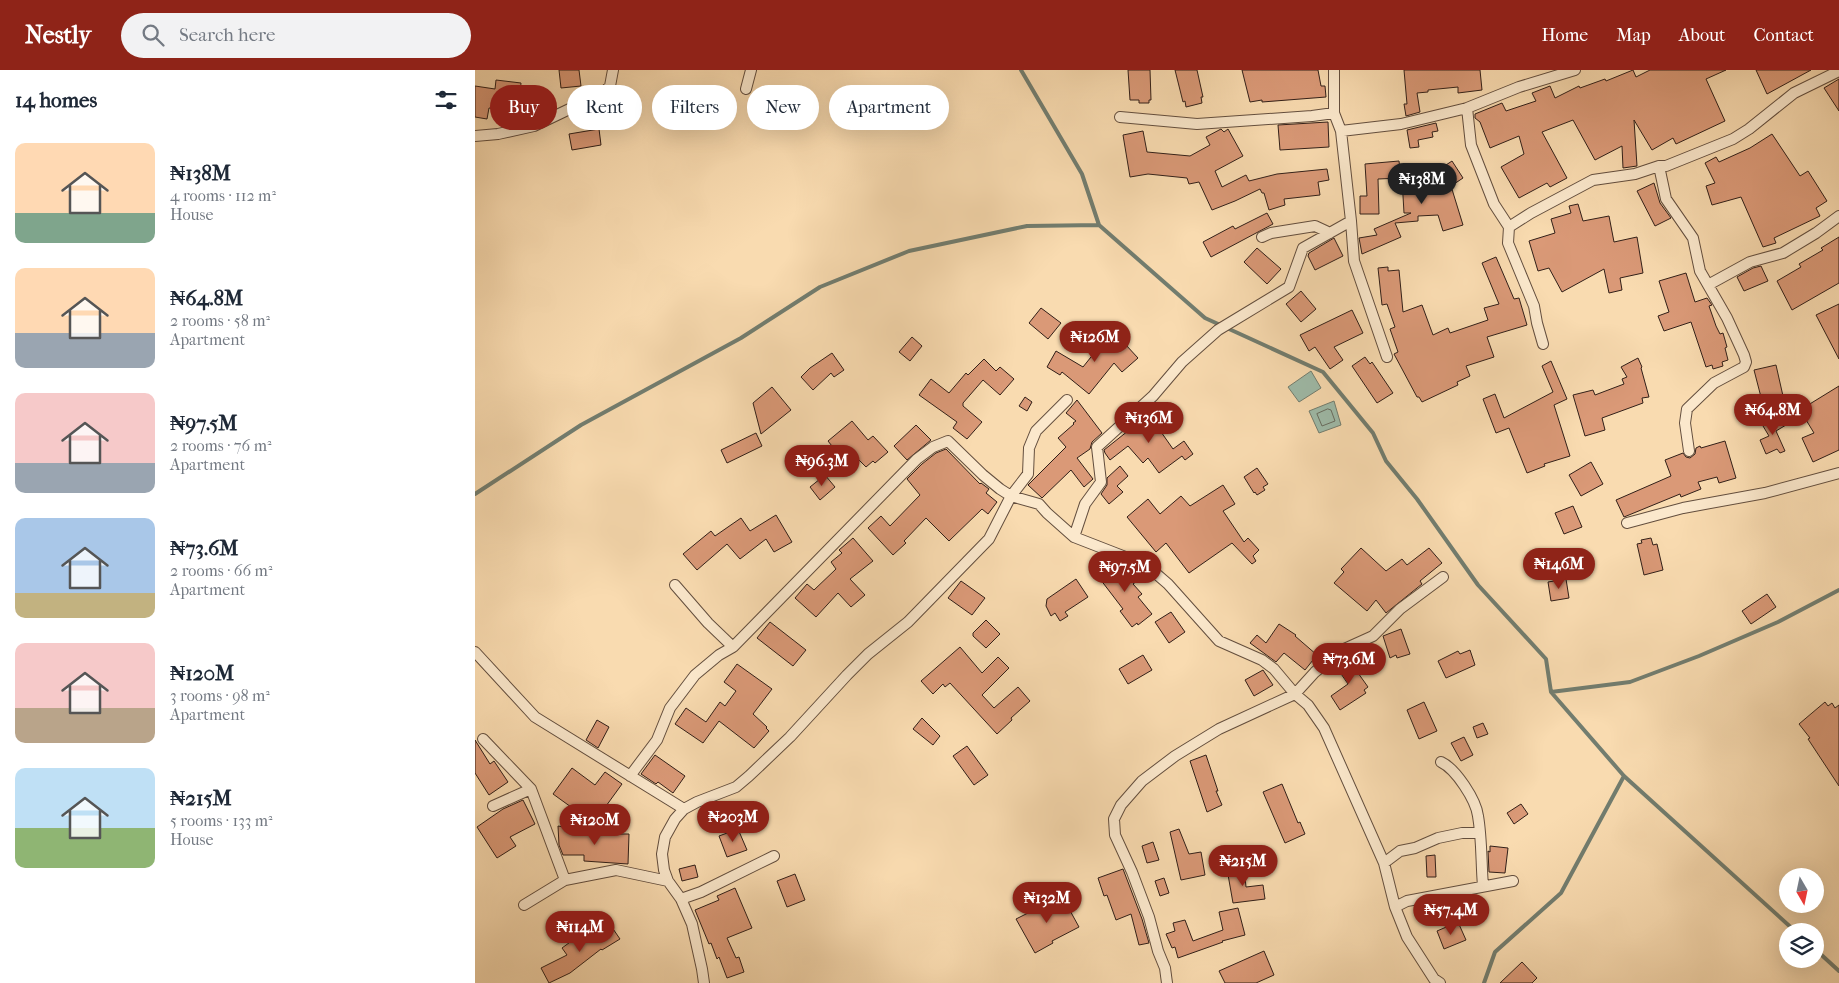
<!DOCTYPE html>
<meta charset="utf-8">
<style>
body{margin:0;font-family:"IM FELL French Canon",serif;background:#f2f2f3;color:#1f2937;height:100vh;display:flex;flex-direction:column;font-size:19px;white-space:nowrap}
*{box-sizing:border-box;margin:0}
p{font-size:16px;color:#747a83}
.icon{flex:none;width:28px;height:28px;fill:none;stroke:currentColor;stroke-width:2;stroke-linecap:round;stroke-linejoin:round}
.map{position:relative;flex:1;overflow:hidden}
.side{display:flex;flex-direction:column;background:#fff;width:475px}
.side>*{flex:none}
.hud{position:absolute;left:15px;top:15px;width:475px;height:45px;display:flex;gap:10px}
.needle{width:32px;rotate:171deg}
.controls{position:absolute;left:1304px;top:798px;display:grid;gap:10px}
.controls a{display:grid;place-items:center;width:45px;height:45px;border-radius:50%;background:#fff;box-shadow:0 5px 20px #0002;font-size:25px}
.price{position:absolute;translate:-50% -42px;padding:0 11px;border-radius:18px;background:#8f2418;color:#fff;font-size:16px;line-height:32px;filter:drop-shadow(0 1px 2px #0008)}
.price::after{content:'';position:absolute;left:50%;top:30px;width:15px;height:11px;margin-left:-8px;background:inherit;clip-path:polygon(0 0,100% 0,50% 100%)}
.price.selected{background:#222;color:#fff}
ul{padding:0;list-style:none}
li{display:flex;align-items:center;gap:15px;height:125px;padding:0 15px}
li span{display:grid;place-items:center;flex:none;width:140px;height:100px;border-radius:10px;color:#555}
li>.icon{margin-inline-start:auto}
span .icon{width:60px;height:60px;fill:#fffc;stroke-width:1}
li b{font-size:21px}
h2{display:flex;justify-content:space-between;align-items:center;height:60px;padding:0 15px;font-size:21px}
.pill{padding:0 18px;border-radius:22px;background:#fff;box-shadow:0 5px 20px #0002;font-size:18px;line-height:45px}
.pill.selected{background:#8f2418;color:#fff}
header{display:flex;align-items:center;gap:30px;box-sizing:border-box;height:70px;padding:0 25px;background:#8f2418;color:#fff}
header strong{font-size:24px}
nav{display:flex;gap:28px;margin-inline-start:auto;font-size:18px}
.search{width:350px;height:45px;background:#f2f2f3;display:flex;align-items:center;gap:12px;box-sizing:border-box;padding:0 18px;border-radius:28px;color:#747a83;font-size:19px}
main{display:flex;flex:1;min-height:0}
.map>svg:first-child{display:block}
.water{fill:#9ebba9;stroke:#727d6f}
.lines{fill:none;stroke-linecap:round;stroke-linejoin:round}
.shore{stroke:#686d60;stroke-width:1}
.stream{stroke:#727d6f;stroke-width:4}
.building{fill:#da9977;stroke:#311f18}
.minor-casing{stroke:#634e3e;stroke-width:12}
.minor{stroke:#fbe8cc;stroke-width:10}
</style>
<header>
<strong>Nestly</strong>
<div class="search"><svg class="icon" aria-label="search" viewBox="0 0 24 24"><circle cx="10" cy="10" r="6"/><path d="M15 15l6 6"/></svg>Search here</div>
<nav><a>Home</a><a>Map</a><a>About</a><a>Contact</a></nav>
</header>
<main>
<section class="side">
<h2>14 homes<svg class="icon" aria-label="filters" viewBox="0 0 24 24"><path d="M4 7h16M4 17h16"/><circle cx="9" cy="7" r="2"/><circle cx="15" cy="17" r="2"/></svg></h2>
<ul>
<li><span style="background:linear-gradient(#ffd9b3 70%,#7fa58c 0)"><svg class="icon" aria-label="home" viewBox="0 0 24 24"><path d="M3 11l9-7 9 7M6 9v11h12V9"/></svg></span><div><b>₦138M</b><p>4 rooms · 112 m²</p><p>House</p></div></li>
<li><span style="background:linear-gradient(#ffd9b3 65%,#9aa5b1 0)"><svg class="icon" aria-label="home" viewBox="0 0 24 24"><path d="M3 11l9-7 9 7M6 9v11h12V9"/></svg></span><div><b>₦64.8M</b><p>2 rooms · 58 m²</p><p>Apartment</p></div></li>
<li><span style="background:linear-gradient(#f6c9c9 70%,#9aa5b1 0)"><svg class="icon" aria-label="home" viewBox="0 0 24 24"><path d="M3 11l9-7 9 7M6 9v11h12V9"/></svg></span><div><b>₦97.5M</b><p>2 rooms · 76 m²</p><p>Apartment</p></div></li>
<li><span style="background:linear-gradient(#a9c7e8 75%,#c2b280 0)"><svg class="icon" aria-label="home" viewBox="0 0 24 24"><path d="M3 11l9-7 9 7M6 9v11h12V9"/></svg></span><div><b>₦73.6M</b><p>2 rooms · 66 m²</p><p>Apartment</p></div></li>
<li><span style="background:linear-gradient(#f6c9c9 65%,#b9a48a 0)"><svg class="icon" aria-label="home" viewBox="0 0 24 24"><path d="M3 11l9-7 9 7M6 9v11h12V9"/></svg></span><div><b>₦120M</b><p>3 rooms · 98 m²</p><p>Apartment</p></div></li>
<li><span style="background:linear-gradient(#bfe0f5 60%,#8fb573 0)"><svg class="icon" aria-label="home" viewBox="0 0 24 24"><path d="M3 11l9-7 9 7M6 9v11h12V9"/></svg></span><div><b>₦215M</b><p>5 rooms · 133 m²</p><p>House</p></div></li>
</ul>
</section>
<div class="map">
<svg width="1364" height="913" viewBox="0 0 1364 913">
<rect width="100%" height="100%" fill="#f9dbb0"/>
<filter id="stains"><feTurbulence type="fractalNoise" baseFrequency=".004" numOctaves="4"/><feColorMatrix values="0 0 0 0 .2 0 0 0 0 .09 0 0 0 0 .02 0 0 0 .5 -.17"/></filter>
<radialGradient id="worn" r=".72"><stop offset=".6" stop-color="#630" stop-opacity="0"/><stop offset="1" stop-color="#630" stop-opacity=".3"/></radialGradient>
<!-- water -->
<path class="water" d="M836 301 846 318 824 332 813 317Z
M859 331 866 355 844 363 834 341Z"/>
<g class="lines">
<!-- shore -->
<path class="shore" d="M853 339 856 340 860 351 847 356 842 344Z"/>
<!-- stream -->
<path class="stream" d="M546 0 607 104 624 155 730 248 848 302 898 363 911 391 942 429 1003 515 1071 589 1076 622 1149 706 1320 861
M0 424 106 355 266 268 345 217 434 181 552 156 624 155
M1076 622 1155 612 1224 586 1303 552 1364 520
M1340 879 1364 901
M1009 913 1020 882 1086 823 1149 706"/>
</g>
<!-- building -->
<path class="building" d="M84 0H104L106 16 86 18Z
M653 0H675L676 30H674V33H664V30H655Z
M700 0H722L728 27H726L727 33 711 37 710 31 708 32Z
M767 0H843L846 16H850L851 27 787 32V30L775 32Z
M929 0H1005L1007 20 983 23V17L953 20V22L942 23 945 42 931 46 929 34H932Z
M1158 0 1161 7 1175 0H1251L1231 9 1250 51 1201 74 1198 68 1177 80 1159 50 1162 96 1148 98 1147 76 1120 90 1098 50 1067 62 1092 108 1075 117 1072 113 1044 128 1026 97 1049 84 1044 66 1015 78 1005 52 1000 48V44L1027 33 1031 41 1061 31 1057 23 1075 16 1080 28 1104 16 1105 18 1130 9 1131 11Z
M1281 0H1336L1292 24Z
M1364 9V41L1349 18Z
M21 10 46 13 44 36 34 35V40L14 38 12 49 0 47V16L20 19Z
M853 52 854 77 805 80 803 55Z
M961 53 963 61 957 62 958 67 943 70 944 77 935 78 932 60Z
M124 59 126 75 97 80 94 64Z
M746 59 749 62 753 59 768 86 740 101 747 117 771 105 774 111 802 104 852 99 854 110 843 112 845 125 809 129 810 135 794 140 789 123H787L785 119 760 131 737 140 724 112 714 114 712 108 673 104 655 107 648 65 668 61 672 82 715 86 735 75 731 67Z
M1297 64 1325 106 1333 101 1352 131 1341 138 1345 146 1299 168 1301 173 1288 177 1266 127 1237 135 1231 116 1240 113 1230 93 1241 87 1244 92 1275 78Z
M924 91 926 108 903 109 904 144H885V126H892L890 94Z
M977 91 988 108 976 116 988 155 968 161 963 145 943 146V151L920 153 926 167 887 184 884 168 902 165 899 159 936 143H929L927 109 942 108 956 99 959 103Z
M1179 113 1185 133 1196 148 1180 156 1162 121Z
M1103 134 1108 151 1134 146 1139 172 1162 167 1168 203 1145 208 1147 220 1134 223 1129 199 1087 222 1074 198 1063 201 1054 171 1080 163 1076 149 1096 143 1094 136Z
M792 143 798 154 736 187 728 172 758 156 760 159Z
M1364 167V213L1317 240 1302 211 1326 197 1324 194 1348 180 1346 178Z
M859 168 868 186 840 200 833 186 834 183Z
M782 178 806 199 792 214 769 192Z
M1021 187 1039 229 1044 228 1052 255 1012 267 1019 287 991 296 995 306 982 312 983 315 947 332 944 327H942L919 284 923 282 915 259 920 257 912 234 907 235 903 198 913 197V201L924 200 928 242 947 235 958 265 973 258 975 263 1013 250 1009 238 1024 234 1007 193Z
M1286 196 1293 211 1269 221 1262 207 1278 198Z
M1211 203 1220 232 1232 228 1237 235 1234 236 1241 256 1245 264 1248 263 1252 277 1250 278 1253 290 1247 292 1248 296 1238 299 1237 295 1231 297 1216 252 1189 261 1183 246 1194 242 1184 211Z
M826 221 841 239 826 252 811 234Z
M1364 234V289L1341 245Z
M566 238 586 253 573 269 554 253Z
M877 240 888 263 859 277 868 290 855 299 840 277 834 281 825 265Z
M638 261 663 288 647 302 639 293 614 324 587 302 585 305 572 297 581 281 608 297 624 277 622 275Z
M437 267 447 276 435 291 424 282Z
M357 283 369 300 359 307 356 303 338 320 326 307 335 298Z
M890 287 895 294 897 292 918 323 902 333 877 296Z
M1163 288 1167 297 1166 298 1174 327 1167 328 1168 333 1127 348 1130 360 1110 366 1098 325 1118 320 1120 325 1149 314 1147 309 1152 307 1146 297Z
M509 289 521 301 525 297 539 309 525 325 508 310 488 333V336L507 352 492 369 478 358 482 352 444 325 456 309 474 323 491 303 493 305Z
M1076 291 1092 329 1079 335 1095 386 1069 394 1070 396 1052 403 1034 358 1021 363 1008 329 1020 324 1029 348 1078 322 1067 296Z
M1301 295 1308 326 1287 331 1279 300Z
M1364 316V380L1338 392 1327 368 1339 363 1325 340Z
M297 317 316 340 286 364 278 333Z
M550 327 557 332 552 341 544 336Z
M602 330 627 363 617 372 615 379 602 388 618 409 609 417 596 400 567 428 553 415 591 377 583 368 599 354 598 353 601 351 591 343Z
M679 344 682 348 684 347 690 354 684 359 698 379 709 371 718 384 710 390 707 386 684 403 673 388 668 393 653 376 635 390 630 383 629 380 673 345 675 347Z
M1305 345 1311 355 1301 361 1310 381 1305 383 1302 379 1291 384 1285 370 1294 366 1288 356Z
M377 351 393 370 398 366 413 382 400 393 398 391 391 397 377 383 368 390 353 371Z
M441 355 456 370 432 390 419 376Z
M281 363 287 376 252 393 246 380Z
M1250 371 1261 408 1244 413 1242 407 1223 412 1226 419 1206 427 1205 424 1149 447 1141 430 1196 406 1190 390 1208 383 1211 387 1215 388 1220 384 1221 378 1225 376 1226 378Z
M471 379 505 414 506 413 514 419 511 423 522 432 513 444 507 439 474 471 451 448 429 471 431 473 418 485 393 458 406 446 415 456 445 425 432 409 447 394 461 383Z
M1116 392 1128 414 1106 426 1094 405Z
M645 396 653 406 642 416 648 422 634 434 626 424 632 415V408Z
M782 398 793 414 788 417 790 420 782 425 780 422 779 423 769 407Z
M350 405 360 417 345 430 335 417Z
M748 415 760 434 748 441 769 472 773 468 784 480 778 486 781 491 777 494 757 473 714 503 691 473 681 482 652 447 673 429 685 444 706 426 715 436Z
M1098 436 1107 457 1089 464 1080 443Z
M301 445 317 472 299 482 291 469 265 489 252 474 222 500 208 484 236 461 240 466 266 448 275 461Z
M378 468 398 491 375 509 390 525 376 537 363 523 341 547 320 528 332 514 339 520 361 499 356 492 367 483 364 480Z
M1176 468 1178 475 1182 474 1188 500 1169 505 1162 474 1167 473 1166 470Z
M886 478 911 501 927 489 932 495 954 478 967 493 945 511 947 514 911 543 901 530 892 541 859 513 869 502 866 499Z
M641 491 648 494 662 511 658 514 667 524 663 527 677 544 663 555 662 553 657 557 645 541 648 539 622 505Z
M601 509 613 527 590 542 593 546 585 551 580 543 576 546 571 536 572 529Z
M1091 509 1094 528 1076 531 1073 512Z
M486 511 510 528 497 545 473 528Z
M1292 524 1301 537 1276 554 1267 541Z
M696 542 710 562 694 573 680 552Z
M511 550 525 564 511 578 498 566V563Z
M295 552 331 580 318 596 282 568Z
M804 554 821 565 820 566 842 585 830 600 809 583 801 592 775 573 782 565 791 573Z
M926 559 935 584 922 588 921 585 915 588 908 566Z
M485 577 507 603 523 587 534 598 507 625 519 638 543 617 555 631 536 648 537 650 522 664 475 613 470 617 468 614 458 624 446 611Z
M995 580 1000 595 971 608 963 591 983 581 985 584Z
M668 585 677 600 653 614 644 599Z
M871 586 893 617 889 620 891 623 865 640 856 626 873 614 860 595Z
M262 594 297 619 278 644 292 657 291 658 294 661 279 678 244 651 228 673 200 654 211 638 231 652 245 632 250 636 261 621 249 612Z
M788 600 798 615 779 626 770 610Z
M949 632 962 661 944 669 932 640Z
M1350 632 1353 636 1357 633 1360 638 1364 635V716L1333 669 1335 668 1324 654Z
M447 648 465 666 458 675 438 659Z
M122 650 134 657 123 678 111 670Z
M1008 653 1013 664 1002 668 998 657Z
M989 667 998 685 986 691 976 673Z
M0 670 15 694 19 691 33 712 14 725 0 703Z
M492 676 513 705 499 715 478 686Z
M180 685 210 706 198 723 183 712 181 714 166 704Z
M731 685 743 721H741L747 735 732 742 715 691Z
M97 698 120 715 130 702 147 714 118 754 111 748 112 745 98 735 96 737 78 724Z
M807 714 823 753 825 752 830 764 810 773 788 722Z
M48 730 60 754 35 767 41 776 22 788 2 757 28 739Z
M1046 734 1053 744 1039 754 1032 743Z
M83 756 129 764H154L153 794 109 791V785H88L84 775Z
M263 759 272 780 252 787 244 766Z
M704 759 714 784 726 782 730 805 706 810 695 762Z
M678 772 684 790 672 793 667 776Z
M1015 776 1033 778 1030 803 1014 802 1013 781 1015 782Z
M960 785 961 807H952L951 786Z
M220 795 223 807 207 811 204 799Z
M769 797 771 817 788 815 790 829 758 833 752 799Z
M648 799 667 849 674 873 664 875 656 844 641 850 632 825 629 826 623 808Z
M320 804 330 830 312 837 302 811Z
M689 808 694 823 685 826 680 811Z
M260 818 277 858 252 868 261 888 264 887 269 902 252 908 244 887 242 889 236 873 234 874 220 840 244 830 242 826Z
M587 826 604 857 577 871 578 873 560 883 541 849Z
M763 838 770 865 747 871 748 872 703 888 700 877 697 878 691 864 700 861 698 853 710 850 718 871 748 860 744 842Z
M983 852 991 870 969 879 962 861Z
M134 853 145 869 127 880 126 879 95 903 74 913 66 898 92 885 87 878 102 867 105 871Z
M789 881 799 905 781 913H750L744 901Z
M1047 892 1062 908 1057 913H1025Z"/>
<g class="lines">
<!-- minor casing -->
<g class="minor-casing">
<path id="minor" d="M271 19 276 0
M992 38 996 75 1019 134 1034 157
M645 47 722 54 837 46 859 43
M866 61 926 54 992 38 1044 17 1100 0
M0 66 23 64 59 56 128 23 135 16 138 0
M1184 96 1191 129 1218 168 1225 201 1252 248 1269 285 1271 292 1269 297 1239 313 1212 339 1210 353 1214 381
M876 151 879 191 912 287
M787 167 796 163 840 156 855 163
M1233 215 1275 192 1308 183 1341 163 1364 146
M1068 274 1062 253 1059 236 1033 173 1034 157 1056 143 1118 110 1160 104 1184 96H1191L1258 69 1274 59 1319 23 1364 1
M1152 453 1208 438 1290 423 1364 403
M599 467 610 434 626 412 622 377 678 326 707 292 743 260 814 217 828 178 876 151 866 61 859 43V0
M200 515 233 553 258 577 442 389 458 377 473 371 508 405 525 419 536 426 564 434 572 443 599 467 671 495 693 514 744 571 787 590 799 599 820 624 833 635 849 658 909 793 920 837 932 867 959 909 965 913
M0 582 60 647 209 739
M8 669 56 719 90 810
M966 692C981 699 1001 730 1003 746 1007 769 1006 793 1008 816
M155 706 182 670 195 638 220 605 244 585 258 577
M18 736 56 719
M909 793 925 781 940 778 963 768 987 763H1004
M206 829 226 822 299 786
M49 835 90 810 141 800 193 811
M920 837 932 831 1038 811
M229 913 227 899 217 854 206 829 193 811 189 800 187 784 190 767 200 749 209 739 222 732 261 717 274 706 315 667 372 605 393 584 433 552 514 469 536 426 553 404 554 378 561 361 592 330
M692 913 690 898 683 881 674 847 657 802 640 765 639 749 646 735 667 711 700 686 744 659 820 624 840 602 867 580 898 566 925 539 968 507"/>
</g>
<!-- minor -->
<use href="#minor" class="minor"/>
</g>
<rect width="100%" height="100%" filter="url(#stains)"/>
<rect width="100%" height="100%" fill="url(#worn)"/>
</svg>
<div class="controls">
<a><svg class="needle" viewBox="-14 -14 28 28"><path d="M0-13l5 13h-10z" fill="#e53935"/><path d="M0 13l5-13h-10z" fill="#747a83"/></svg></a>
<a><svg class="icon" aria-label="layers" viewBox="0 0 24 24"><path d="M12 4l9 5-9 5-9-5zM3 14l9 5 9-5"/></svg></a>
</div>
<b class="price selected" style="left:947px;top:135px">₦138M</b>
<b class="price" style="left:620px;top:293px">₦126M</b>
<b class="price" style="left:1298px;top:366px">₦64.8M</b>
<b class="price" style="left:674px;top:374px">₦136M</b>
<b class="price" style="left:347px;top:417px">₦96.3M</b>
<b class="price" style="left:1084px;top:520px">₦146M</b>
<b class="price" style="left:650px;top:523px">₦97.5M</b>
<b class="price" style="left:874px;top:615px">₦73.6M</b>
<b class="price" style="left:258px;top:773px">₦203M</b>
<b class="price" style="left:120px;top:776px">₦120M</b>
<b class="price" style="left:768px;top:817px">₦215M</b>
<b class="price" style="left:572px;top:854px">₦132M</b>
<b class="price" style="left:976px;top:866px">₦57.4M</b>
<b class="price" style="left:105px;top:883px">₦114M</b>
<div class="hud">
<a class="pill selected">Buy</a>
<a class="pill">Rent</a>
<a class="pill">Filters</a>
<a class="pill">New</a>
<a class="pill">Apartment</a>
</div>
</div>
</main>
